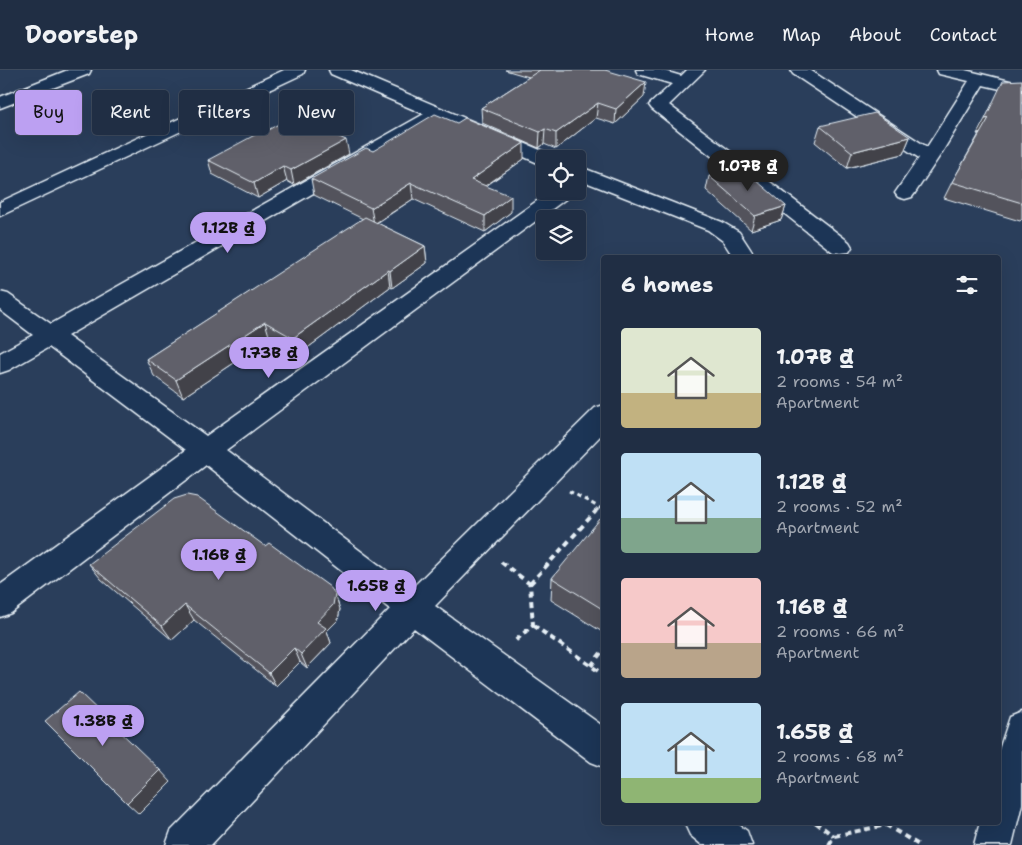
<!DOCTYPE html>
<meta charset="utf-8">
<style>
body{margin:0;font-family:"Shantell Sans",sans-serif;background:#28364b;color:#f1f3f6;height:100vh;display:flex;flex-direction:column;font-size:19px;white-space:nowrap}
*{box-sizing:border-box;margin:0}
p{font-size:16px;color:#a2a8b2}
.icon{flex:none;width:28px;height:28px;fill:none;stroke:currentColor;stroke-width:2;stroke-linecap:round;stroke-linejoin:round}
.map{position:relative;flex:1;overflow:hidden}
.drawer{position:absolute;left:601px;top:185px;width:400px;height:570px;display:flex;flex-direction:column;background:#202e44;border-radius:5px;box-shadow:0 5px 20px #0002,0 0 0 1px #3d4a5d}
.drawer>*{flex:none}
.guide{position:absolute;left:15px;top:20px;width:475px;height:45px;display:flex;gap:10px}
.controls{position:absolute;left:536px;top:80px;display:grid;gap:10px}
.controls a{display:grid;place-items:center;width:50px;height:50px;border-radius:5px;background:#202e44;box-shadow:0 5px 20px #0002,0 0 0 1px #3d4a5d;font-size:25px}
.price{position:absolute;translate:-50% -42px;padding:0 11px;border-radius:18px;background:#bca0f2;color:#111;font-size:16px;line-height:32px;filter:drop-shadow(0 1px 2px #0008)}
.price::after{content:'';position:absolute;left:50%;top:30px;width:15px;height:11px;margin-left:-8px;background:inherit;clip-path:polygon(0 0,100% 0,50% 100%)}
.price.on{background:#222;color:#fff}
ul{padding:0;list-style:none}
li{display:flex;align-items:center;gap:15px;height:125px;padding:0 20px}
li span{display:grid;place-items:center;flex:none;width:140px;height:100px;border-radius:5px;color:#555}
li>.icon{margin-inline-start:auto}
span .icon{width:60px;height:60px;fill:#fffc;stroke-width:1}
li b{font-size:21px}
h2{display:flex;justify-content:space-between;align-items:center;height:60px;padding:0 20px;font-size:21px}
.chip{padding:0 18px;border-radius:5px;background:#202e44;box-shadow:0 5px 20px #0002,0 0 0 1px #3d4a5d;font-size:18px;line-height:45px}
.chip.on{background:#bca0f2;color:#111}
header{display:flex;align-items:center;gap:30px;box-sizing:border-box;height:70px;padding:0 25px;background:#202e44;border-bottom:1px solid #3d4a5d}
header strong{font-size:24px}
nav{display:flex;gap:28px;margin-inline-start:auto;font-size:18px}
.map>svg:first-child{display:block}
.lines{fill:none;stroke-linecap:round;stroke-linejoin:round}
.street-casing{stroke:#e8f1f8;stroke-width:3}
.path-far1{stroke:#e8f1f8;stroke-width:3;stroke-dasharray:4.5 4;stroke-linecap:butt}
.path{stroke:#e8f1f8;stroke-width:4;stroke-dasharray:6 4.5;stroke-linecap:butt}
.street{fill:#1d3557;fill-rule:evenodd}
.wall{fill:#53535b;stroke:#e8f1f8}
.shaded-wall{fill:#43434a;stroke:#e8f1f8}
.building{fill:#60606a;stroke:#e8f1f8}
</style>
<header>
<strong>Doorstep</strong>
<nav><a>Home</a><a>Map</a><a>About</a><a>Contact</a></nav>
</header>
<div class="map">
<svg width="1022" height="775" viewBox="0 0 1022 775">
<rect width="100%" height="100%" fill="#2a3e5b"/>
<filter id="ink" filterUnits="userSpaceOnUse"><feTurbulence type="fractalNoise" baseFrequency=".02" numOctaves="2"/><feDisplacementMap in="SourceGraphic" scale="10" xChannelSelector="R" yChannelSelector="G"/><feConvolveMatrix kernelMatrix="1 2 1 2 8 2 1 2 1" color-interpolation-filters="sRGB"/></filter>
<g filter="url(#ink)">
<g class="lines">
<!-- street casing -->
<g class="street-casing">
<path id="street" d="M68 0H91L89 4 0 38V27Z
M284 0H305L303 4 0 146V132Z
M329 0H351L552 85 554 89H545V95L538 93 439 50 67 266 206 366 551 121H574L571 125 226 380 411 519 595 338 604 335V362L435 536 604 657V697L591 692 414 558 211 775H166L171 761 390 539 206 395 11 543 0 547V515L186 380 49 277 9 300 0 303V283L33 265 0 240V222L8 224 51 254 424 44 331 4Z
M636 0H661L681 6 687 0H705L669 35 849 172 852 177 849 182 841 183 833 182 652 39 649 35 672 14 638 4Z
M791 0H810L927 77 969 11 939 4 937 0H965L1022 14V24L983 15 939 87 915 123 912 127 905 129 898 127 895 123 919 88 793 4Z
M578 96 722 152 739 162 756 188H734L723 171 708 160 578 109Z
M1022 642V734L1012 775H974L980 752H999V680L1010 647Z
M684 752H735L747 761 752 775H702L690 765Z"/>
</g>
<!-- path-far1 -->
<path class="path-far1" d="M569 421 604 440
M595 442 599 438"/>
<!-- path -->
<path class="path" d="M501 492 530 514 533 555 514 572
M530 514 596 441
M533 555 604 605
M591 596 604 579
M815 752 834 766
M829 775 834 766 886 755 919 775"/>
<!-- street -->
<use href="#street" class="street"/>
</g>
<!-- wall -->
<path class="wall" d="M505 0H605L644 27 615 54 596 48 556 79 544 74 539 78 482 53 481 38 529 7Z
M1022 10V149L1020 151 944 128 952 112 979 64H977Z
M820 56 910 67 903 84 847 98 815 72Z
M373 81 524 89 486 116 511 142 485 162 413 129 377 153 425 176 427 193 392 218 390 217 298 285 270 269 183 327 154 306 146 289 363 149 314 125 311 109Z
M349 84 294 115 287 111 258 128 212 104 208 90Z
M709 106 786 136 781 150 751 160 706 120Z
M604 451V563L551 530 552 508Z
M89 494 340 539 338 550 327 561 331 573 307 598 300 592 276 616 194 550 172 570 101 509Z"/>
<!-- shaded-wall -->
<path class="shaded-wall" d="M646 12 644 27 615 54 616 39Z
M598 33 596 48 556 79V63Z
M989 48 982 63 977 64 985 49Z
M545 59 544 74 539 78 540 62Z
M910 67 903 84 847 98 852 82Z
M346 70 349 84 294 115 291 100Z
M524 73V89L472 125 471 110Z
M283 96 287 111 258 128 254 113Z
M411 113 413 129 374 154 371 138Z
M511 126V142L485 162V146Z
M786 136 781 150 751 160 755 146Z
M425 176 427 193 392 218 390 201Z
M388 200 390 217 298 285 293 268Z
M265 252 270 269 183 327 176 310Z
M335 524 340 539 338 550 327 561 331 573 307 598 301 584 317 552Z
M185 535 194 550 172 570 162 556Z
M294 578 300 592 276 616 269 603Z
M160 700 171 712 139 744 127 733Z"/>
<!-- building -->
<path class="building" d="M540 0H605L646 12 616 39 598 33 556 63 545 59 540 62 481 38Z
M1022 10V133L952 112 989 48 985 49 1003 11Z
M875 43 910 67 852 82 820 56Z
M435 44 457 53 465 48 524 73 471 110 511 126 485 146 411 113 371 138 311 109 366 78 373 81 385 74Z
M293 46 346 70 291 100 283 96 254 113 208 90 266 59 268 60Z
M742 98 786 136 755 146 709 106Z
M365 147 425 176 390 201 388 200 293 268 265 252 176 310 146 289Z
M187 425 197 427 265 476 269 473 330 517 335 524 333 535 317 552 326 558 301 584 294 578 269 603 185 535 162 556 89 494 174 429Z
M600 449 604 451V540L552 508Z
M79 622 160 700 127 733 45 651Z"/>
</g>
</svg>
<div class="controls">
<a><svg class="icon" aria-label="locate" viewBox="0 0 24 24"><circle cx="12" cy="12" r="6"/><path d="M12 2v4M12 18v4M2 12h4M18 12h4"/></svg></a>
<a><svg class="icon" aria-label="layers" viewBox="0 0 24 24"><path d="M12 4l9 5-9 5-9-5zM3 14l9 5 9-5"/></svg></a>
</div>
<b class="price on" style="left:748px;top:122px">1.07B ₫</b>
<b class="price" style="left:228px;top:184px">1.12B ₫</b>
<b class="price" style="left:269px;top:309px">1.73B ₫</b>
<b class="price" style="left:219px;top:511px">1.16B ₫</b>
<b class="price" style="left:376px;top:542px">1.65B ₫</b>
<b class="price" style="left:103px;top:677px">1.38B ₫</b>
<div class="guide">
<a class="chip on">Buy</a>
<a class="chip">Rent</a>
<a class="chip">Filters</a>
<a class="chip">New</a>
</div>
<section class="drawer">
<h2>6 homes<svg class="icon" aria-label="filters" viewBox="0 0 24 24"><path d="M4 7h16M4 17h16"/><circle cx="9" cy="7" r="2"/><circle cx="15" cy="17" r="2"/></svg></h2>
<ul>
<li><span style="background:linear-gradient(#dfe7d0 65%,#c2b280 0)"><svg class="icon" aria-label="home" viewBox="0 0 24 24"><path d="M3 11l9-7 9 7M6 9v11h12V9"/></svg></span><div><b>1.07B ₫</b><p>2 rooms · 54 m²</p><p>Apartment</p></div></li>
<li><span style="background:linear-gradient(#bfe0f5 65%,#7fa58c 0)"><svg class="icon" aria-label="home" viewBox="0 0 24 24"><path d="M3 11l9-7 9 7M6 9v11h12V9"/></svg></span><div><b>1.12B ₫</b><p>2 rooms · 52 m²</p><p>Apartment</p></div></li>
<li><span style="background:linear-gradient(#f6c9c9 65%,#b9a48a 0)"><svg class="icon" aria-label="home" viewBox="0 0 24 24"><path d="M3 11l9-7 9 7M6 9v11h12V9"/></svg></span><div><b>1.16B ₫</b><p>2 rooms · 66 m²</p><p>Apartment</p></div></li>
<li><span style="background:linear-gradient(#bfe0f5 75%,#8fb573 0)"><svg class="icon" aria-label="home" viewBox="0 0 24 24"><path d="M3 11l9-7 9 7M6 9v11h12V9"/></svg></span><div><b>1.65B ₫</b><p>2 rooms · 68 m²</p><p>Apartment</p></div></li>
</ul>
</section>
</div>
